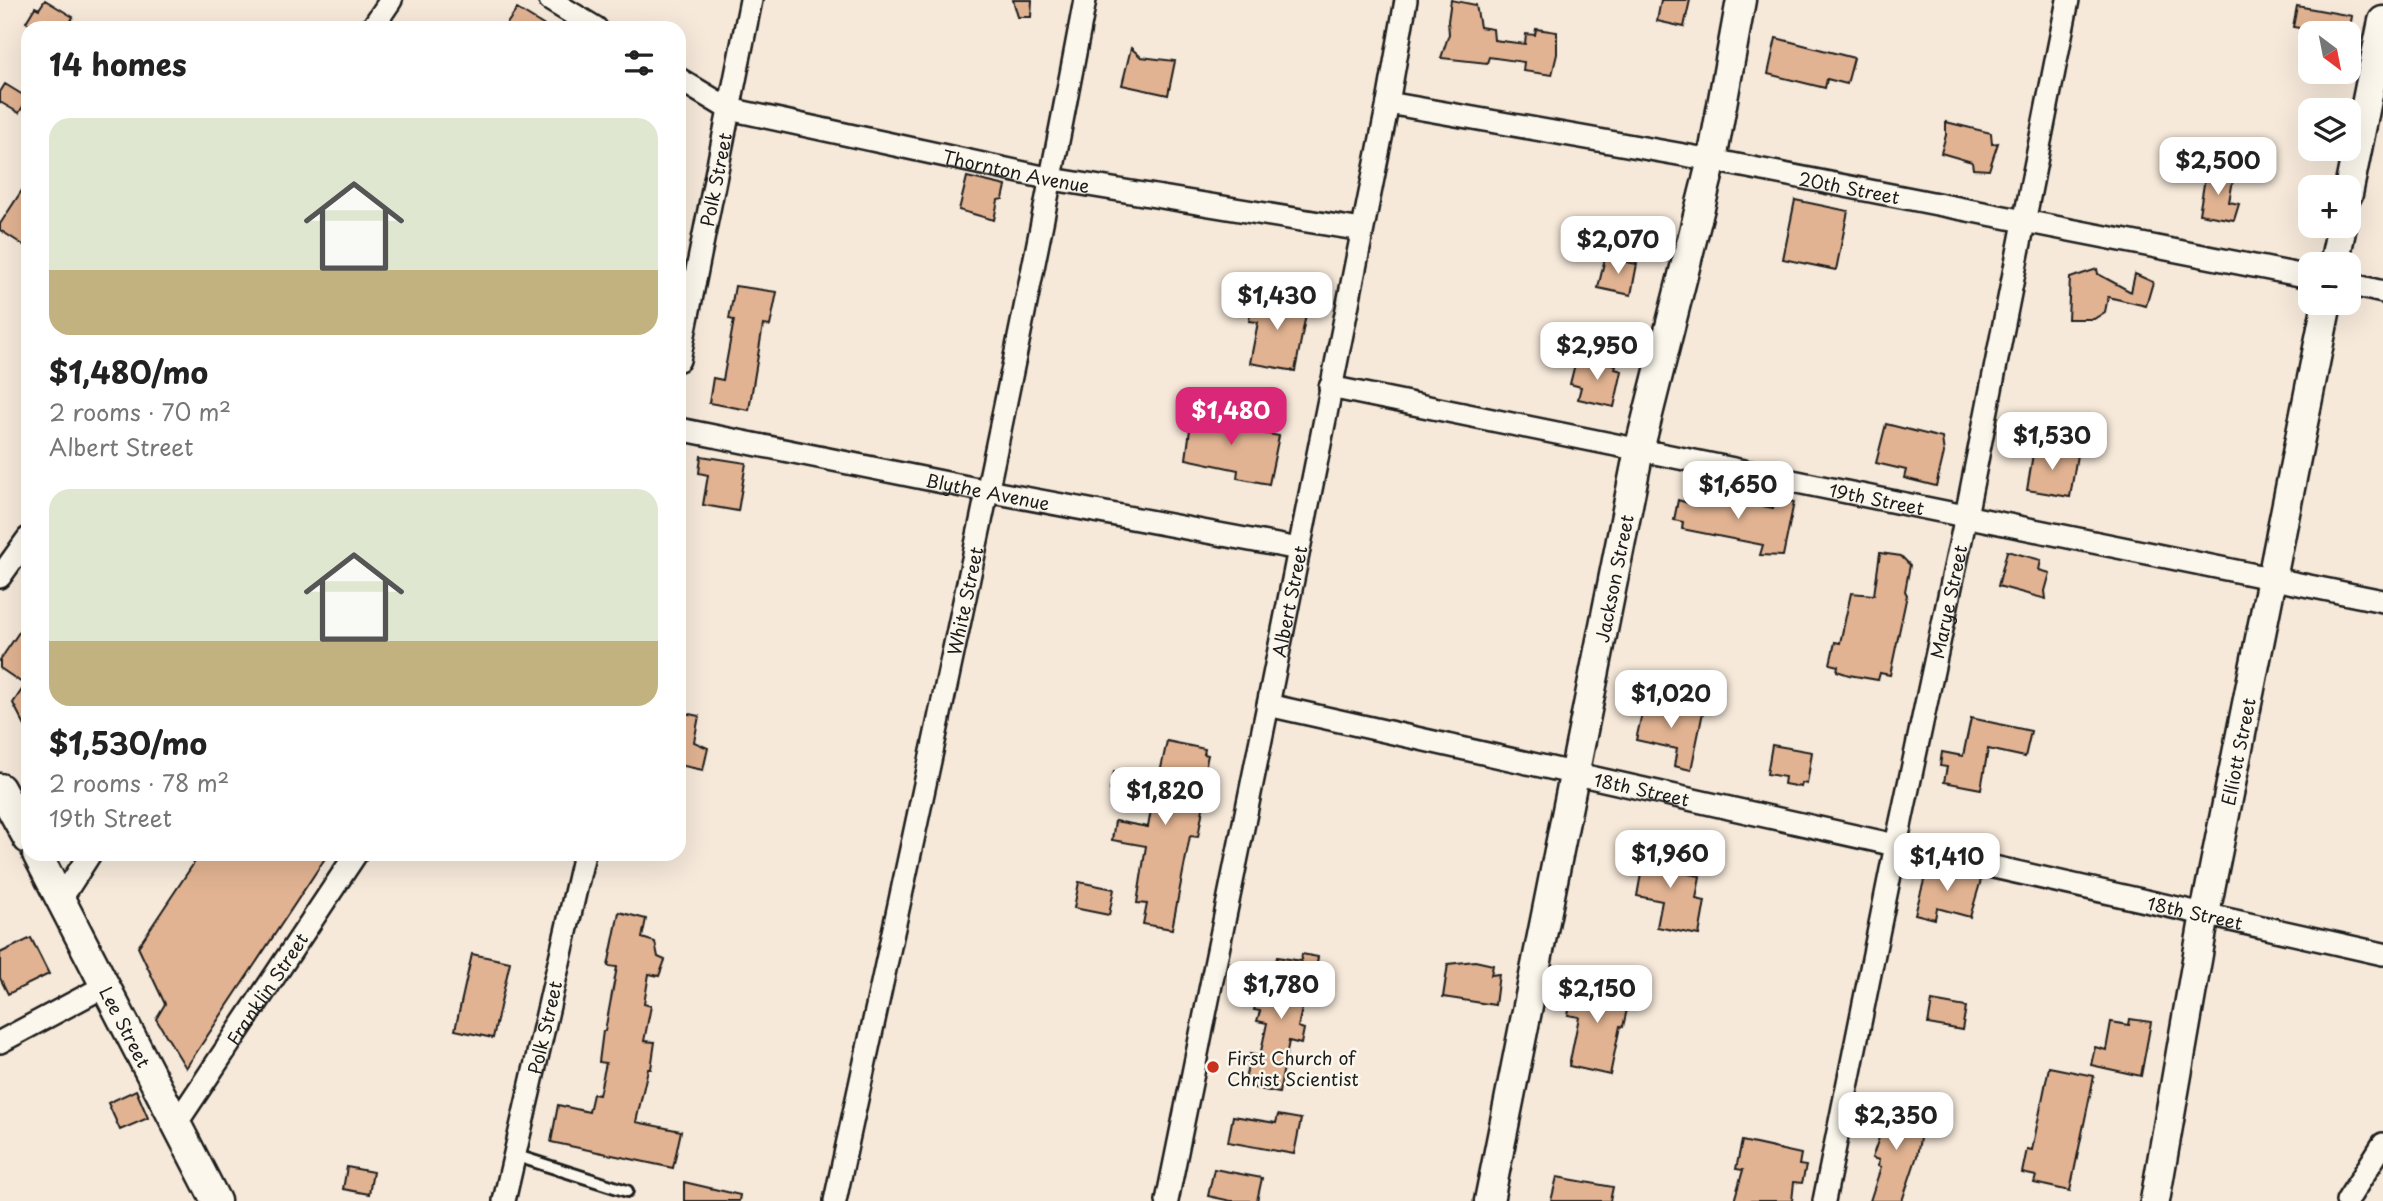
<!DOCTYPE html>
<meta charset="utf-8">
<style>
body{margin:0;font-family:"Playpen Sans",sans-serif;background:#f6f6f6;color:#222;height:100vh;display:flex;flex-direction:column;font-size:26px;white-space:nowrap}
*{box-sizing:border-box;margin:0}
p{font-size:23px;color:#767676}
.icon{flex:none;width:38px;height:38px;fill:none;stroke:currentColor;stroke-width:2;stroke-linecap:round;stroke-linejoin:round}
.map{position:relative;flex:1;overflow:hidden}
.panel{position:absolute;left:21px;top:21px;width:665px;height:840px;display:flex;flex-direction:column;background:#fff;border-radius:21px;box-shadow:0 7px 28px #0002}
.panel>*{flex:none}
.needle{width:46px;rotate:148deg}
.tools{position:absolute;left:2298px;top:21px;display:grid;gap:14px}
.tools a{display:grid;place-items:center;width:63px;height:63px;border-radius:14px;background:#fff;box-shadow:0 7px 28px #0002;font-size:35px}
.price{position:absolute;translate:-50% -60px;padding:0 16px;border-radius:14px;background:#fff;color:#222;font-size:23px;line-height:46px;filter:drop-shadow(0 2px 4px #0008)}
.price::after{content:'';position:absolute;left:50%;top:42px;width:21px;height:16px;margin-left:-10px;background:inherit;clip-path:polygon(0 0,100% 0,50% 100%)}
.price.selected{background:#db2777;color:#fff}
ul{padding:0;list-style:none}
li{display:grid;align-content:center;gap:14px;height:371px;padding:0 28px}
li span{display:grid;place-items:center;height:217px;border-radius:21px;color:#555}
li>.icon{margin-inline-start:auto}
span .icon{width:126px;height:126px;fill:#fffc;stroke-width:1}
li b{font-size:30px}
h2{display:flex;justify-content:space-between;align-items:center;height:84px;padding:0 28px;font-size:30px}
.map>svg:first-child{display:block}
.building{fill:#e1b392;stroke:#1c1c1c;stroke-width:2}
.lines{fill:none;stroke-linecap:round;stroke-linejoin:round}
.lane-casing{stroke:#1c1c1c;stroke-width:16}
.street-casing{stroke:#1c1c1c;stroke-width:26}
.secondary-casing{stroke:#1c1c1c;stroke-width:33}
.lane{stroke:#fbf7ec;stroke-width:10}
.street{stroke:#fbf7ec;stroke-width:21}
.secondary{stroke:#fbf7ec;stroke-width:28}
.poi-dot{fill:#c8321e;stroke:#fbf7ec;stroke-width:2.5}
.labels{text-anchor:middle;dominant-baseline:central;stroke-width:5;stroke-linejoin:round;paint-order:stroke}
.street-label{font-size:18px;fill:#1c1c1c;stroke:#fbf7ec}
.poi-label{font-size:18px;fill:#1c1c1c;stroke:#fbf7ec;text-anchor:start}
</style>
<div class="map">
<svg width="2383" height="1201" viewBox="0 0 2383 1201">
<rect width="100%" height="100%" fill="#f6e9da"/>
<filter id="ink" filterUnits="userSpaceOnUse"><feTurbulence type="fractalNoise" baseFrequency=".0143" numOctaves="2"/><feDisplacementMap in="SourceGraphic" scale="14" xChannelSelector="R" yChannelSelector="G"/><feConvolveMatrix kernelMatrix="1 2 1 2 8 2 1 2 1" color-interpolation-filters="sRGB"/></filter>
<g filter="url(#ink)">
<!-- building -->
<path class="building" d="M45 0 73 17 67 28H35L26 22 35 7 39 9Z
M1013 0H1032L1031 17H1018Z
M1451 0 1476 5 1480 27 1493 29 1494 40 1525 44 1526 34 1535 35 1536 29 1557 32V54L1552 75 1523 71 1524 62 1489 57 1487 63 1441 58 1449 34 1448 21Z
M1661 0H1690L1684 27 1657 21Z
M2297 6 2352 16 2349 33H2299L2300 28 2293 27Z
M517 9 548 28H504Z
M1776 38 1854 58 1847 84 1827 79 1825 88 1768 74Z
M1131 48 1141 57 1175 61 1168 95 1122 85Z
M5 84 28 98 19 113 0 102V92Z
M1946 122 1991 133 1992 144 1998 143 1989 170 1973 169 1972 162 1941 153 1946 135Z
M2206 172 2234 175 2229 202 2239 204 2234 220 2199 214Z
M967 177 1006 186 1003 199 998 200 994 220 959 210Z
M28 181V248L0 230V224Z
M1795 200 1848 211 1836 270 1783 259Z
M1605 258 1637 264 1631 295 1598 288Z
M2097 269 2098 274 2131 292 2135 274 2153 282 2146 306 2108 297 2105 312 2094 319H2068L2070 278Z
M735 286 777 292 770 326 763 325 749 410 709 403 713 378 723 380 734 320 729 319Z
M1254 294 1308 304 1295 371 1250 363 1258 322 1249 321Z
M1587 358 1616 365 1615 369 1622 371 1614 407 1578 399 1581 387 1570 384 1576 360 1587 363Z
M1193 407 1224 412 1221 425 1279 436 1269 484 1237 478 1238 470 1186 459Z
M1886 424 1942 438 1944 453 1936 486 1904 478 1906 470 1876 463Z
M2034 448 2077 455 2070 497 2027 490Z
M701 456 746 463 738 511 703 505 708 475 699 473Z
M1691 491 1773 508 1775 499 1794 502 1783 556 1760 555 1763 545 1682 529 1683 522 1674 520 1678 500 1688 503Z
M2007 551 2041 560 2039 570 2050 573 2045 591 2046 599 1998 586Z
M1880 553 1901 556 1910 565 1905 591 1907 595 1890 675 1880 673 1878 680 1849 675 1837 671 1838 666 1830 664 1835 642 1840 643 1851 593 1874 595Z
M28 619V732L13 703 25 685 0 668V660Z
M1645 700 1703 712 1691 770 1674 766 1677 749 1636 740Z
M679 712 699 716 694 742 708 748 703 770 679 765Z
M1971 718 2031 731 2025 757 1988 749 1981 789 1944 782 1947 767 1940 766 1942 752 1963 756Z
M1167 741 1205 749 1204 754 1208 755 1199 796 1205 797 1198 837 1190 836 1172 929 1143 924 1147 904 1137 903 1146 846 1112 840 1115 821 1148 827 1153 799 1110 790 1114 772 1158 782Z
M1772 745 1812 752 1807 784 1802 783 1801 787 1784 784 1785 777 1767 774Z
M1648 835 1670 839 1665 870 1700 876 1696 899 1705 901 1699 935 1657 927 1662 901 1637 896Z
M200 854H328L186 1068 156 1019 165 1004 138 947Z
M1928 866 1981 880 1970 917 1937 908 1935 919 1915 914Z
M1079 882 1114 889 1109 915 1074 908Z
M619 912 646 919 642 938 655 942 658 957 665 960 659 976 649 974 644 1004 651 1006 644 1041 655 1042 651 1069H648L636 1122 681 1131 673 1168 551 1142 558 1105 589 1112 593 1094 599 1095 606 1063 599 1062 603 1031H605L617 967 608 966Z
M31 938 49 974 8 994 0 978V953Z
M472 954 510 962 493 1038 455 1030Z
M1302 954 1318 957 1312 991 1306 990 1298 1027 1304 1029 1301 1044 1289 1041 1279 1093 1244 1086 1250 1054 1260 1056 1267 1023 1257 1021 1260 1011 1254 1010 1258 994 1270 996 1277 957 1301 961Z
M1475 961 1493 965 1491 975 1499 974 1495 1005 1443 997 1448 964Z
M1576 979 1631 991 1623 1027 1620 1026 1610 1075 1569 1066 1579 1017 1568 1015Z
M1932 1001 1966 1007 1962 1030 1928 1024Z
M2130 1019 2151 1022 2141 1076 2091 1065 2095 1047 2106 1050 2111 1022 2129 1025Z
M2049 1067 2094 1076 2070 1191 2034 1183 2036 1176 2022 1173 2027 1149 2032 1150Z
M136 1090 148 1118 120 1130 108 1103Z
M1878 1106 1924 1115 1917 1156 1902 1201H1870L1881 1167 1878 1166 1879 1160 1872 1158 1881 1132 1873 1130Z
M1278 1115 1301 1119 1294 1154 1228 1142 1233 1116 1276 1123Z
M1742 1141 1801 1154 1799 1165 1806 1166 1802 1183 1794 1182 1792 1201H1734L1743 1170 1736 1169Z
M347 1167 373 1172 369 1194 343 1189Z
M1214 1169 1262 1178 1257 1201H1231L1208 1196Z
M1557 1177 1613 1187 1610 1201H1551Z
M684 1182 740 1195 739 1201H684Z"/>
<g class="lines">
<!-- lane casing -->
<g class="lane-casing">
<path id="lane" d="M514 1155 627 1191"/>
</g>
<!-- street casing -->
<g class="street-casing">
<g id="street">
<path d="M550 0 596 28"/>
<path d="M372 28 391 0"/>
<path id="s1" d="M679 79 729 109 1052 179 1362 230"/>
<path id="s2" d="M1388 103 1712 160 2310 277"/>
<path d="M2348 284 2383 292"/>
<path id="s3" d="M679 360 751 0"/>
<path id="s4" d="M1330 387 2383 601"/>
<path id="s5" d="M679 429 987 491 1299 549"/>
<path d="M0 577 28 538"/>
<path id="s6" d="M1268 705 2383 954"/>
<path d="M61 899 90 854"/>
<path d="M0 1042 105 986"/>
<path id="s7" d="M176 1124 356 854"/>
<path id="s8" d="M504 1201 584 854"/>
<path id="s9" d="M835 1201C921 801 1010 402 1085 0"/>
<path id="s10" d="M1167 1201 1268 705 1388 103 1406 0"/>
<path id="s11" d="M1824 1201 1896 845 1966 516 2068 0"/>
<path d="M2347 1201 2383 1144"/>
</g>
</g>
<!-- secondary casing -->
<g class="secondary-casing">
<g id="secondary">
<path d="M2348 194 2383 21"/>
<path d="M2334 264 2342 226"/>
<path d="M0 788 28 839"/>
<path id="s12" d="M37 854 216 1201"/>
<path id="s13" d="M1489 1201 1639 450 1712 160 1741 0"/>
<path id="s14" d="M2155 1201 2205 914 2327 303"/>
</g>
</g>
<!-- lane -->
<use href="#lane" class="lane"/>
<!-- street -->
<use href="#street" class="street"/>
<!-- secondary -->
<use href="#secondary" class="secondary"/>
</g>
</g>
<!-- markers -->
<circle class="poi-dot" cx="1213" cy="1067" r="7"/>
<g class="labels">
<!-- street labels -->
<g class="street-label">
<text stroke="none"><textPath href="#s1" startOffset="352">Thornton Avenue</textPath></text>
<text stroke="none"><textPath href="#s3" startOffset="184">Polk Street</textPath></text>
<text stroke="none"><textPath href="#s2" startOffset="469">20th Street</textPath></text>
<text stroke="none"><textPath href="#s5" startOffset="315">Blythe Avenue</textPath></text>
<text stroke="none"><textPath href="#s4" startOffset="558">19th Street</textPath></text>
<text stroke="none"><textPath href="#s13" startOffset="635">Jackson Street</textPath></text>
<text stroke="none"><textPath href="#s9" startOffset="614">White Street</textPath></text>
<text stroke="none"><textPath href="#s10" startOffset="612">Albert Street</textPath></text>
<text stroke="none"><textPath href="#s11" startOffset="612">Marye Street</textPath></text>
<text stroke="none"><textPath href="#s14" startOffset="457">Elliott Street</textPath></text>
<text stroke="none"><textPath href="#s6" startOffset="383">18th Street</textPath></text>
<text stroke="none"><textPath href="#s6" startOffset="950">18th Street</textPath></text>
<text stroke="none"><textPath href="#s7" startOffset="163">Franklin Street</textPath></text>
<text stroke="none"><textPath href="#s12" startOffset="194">Lee Street</textPath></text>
<text stroke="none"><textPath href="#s8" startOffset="178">Polk Street</textPath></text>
</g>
<!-- poi labels -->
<g class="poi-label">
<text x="1227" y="1057">First Church of<tspan x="1227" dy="21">Christ Scientist</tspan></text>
</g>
</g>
</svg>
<div class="tools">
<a><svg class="needle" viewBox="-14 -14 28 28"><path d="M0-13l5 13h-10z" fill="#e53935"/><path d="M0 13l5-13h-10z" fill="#767676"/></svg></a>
<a><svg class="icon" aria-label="layers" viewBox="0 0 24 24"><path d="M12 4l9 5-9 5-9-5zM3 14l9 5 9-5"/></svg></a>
<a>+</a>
<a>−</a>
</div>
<b class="price" style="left:2218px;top:197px">$2,500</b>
<b class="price" style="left:1618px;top:276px">$2,070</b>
<b class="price" style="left:1277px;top:332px">$1,430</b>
<b class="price" style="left:1597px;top:382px">$2,950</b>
<b class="price selected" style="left:1231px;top:447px">$1,480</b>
<b class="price" style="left:2052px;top:472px">$1,530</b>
<b class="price" style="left:1738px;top:521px">$1,650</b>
<b class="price" style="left:1671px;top:730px">$1,020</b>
<b class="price" style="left:1165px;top:827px">$1,820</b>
<b class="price" style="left:1670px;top:890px">$1,960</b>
<b class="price" style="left:1947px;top:893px">$1,410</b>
<b class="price" style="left:1281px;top:1021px">$1,780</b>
<b class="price" style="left:1597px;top:1025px">$2,150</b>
<b class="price" style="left:1896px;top:1152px">$2,350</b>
<section class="panel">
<h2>14 homes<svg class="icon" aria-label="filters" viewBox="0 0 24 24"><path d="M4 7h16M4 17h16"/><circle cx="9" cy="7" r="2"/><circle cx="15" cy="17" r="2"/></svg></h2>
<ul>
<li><span style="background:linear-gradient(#dfe7d0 70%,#c2b280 0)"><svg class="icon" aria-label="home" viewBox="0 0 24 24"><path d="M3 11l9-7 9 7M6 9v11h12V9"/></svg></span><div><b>$1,480/mo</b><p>2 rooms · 70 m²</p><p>Albert Street</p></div></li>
<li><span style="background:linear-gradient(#dfe7d0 70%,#c2b280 0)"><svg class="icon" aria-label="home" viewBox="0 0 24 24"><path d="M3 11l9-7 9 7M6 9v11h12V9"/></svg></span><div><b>$1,530/mo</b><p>2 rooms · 78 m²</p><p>19th Street</p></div></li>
</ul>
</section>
</div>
